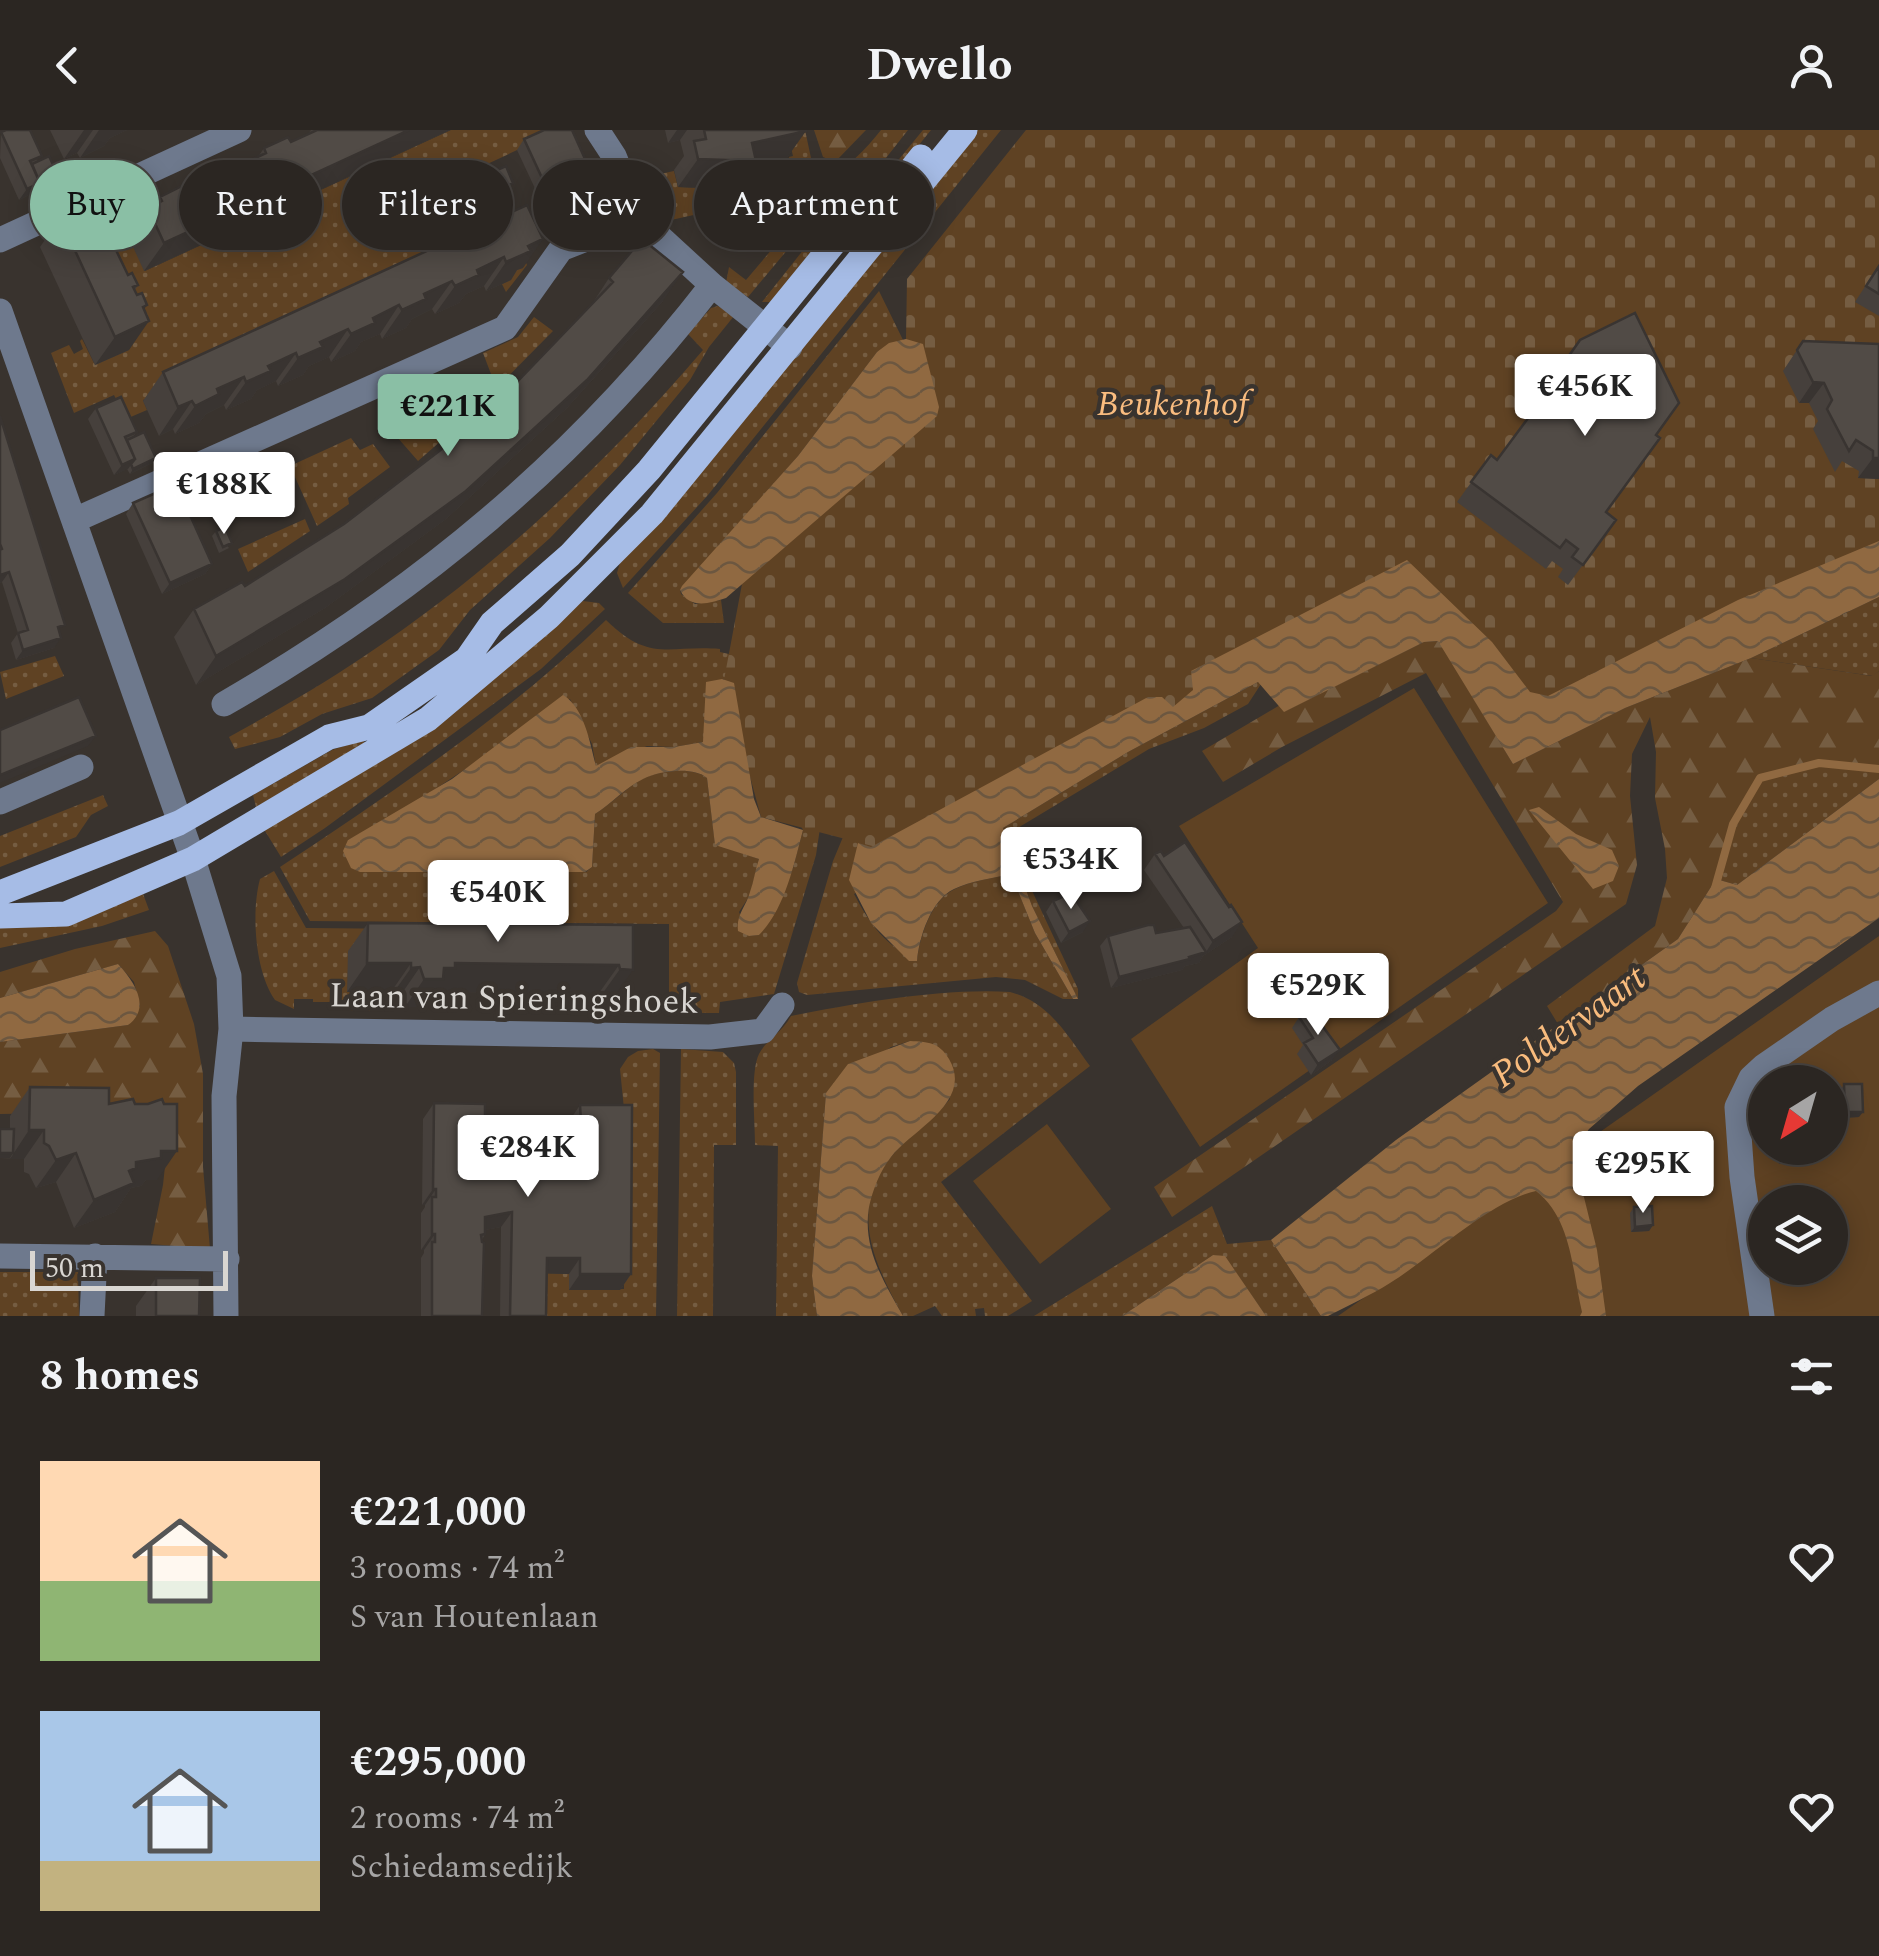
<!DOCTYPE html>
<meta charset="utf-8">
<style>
body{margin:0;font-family:Spectral,serif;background:#37322f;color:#f1f3f6;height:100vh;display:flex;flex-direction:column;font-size:38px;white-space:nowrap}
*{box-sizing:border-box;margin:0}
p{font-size:32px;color:#a6a5a5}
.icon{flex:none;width:55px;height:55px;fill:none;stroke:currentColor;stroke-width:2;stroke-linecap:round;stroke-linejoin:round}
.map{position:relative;height:1186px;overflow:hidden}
.details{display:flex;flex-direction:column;background:#2b2622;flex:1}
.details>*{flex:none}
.top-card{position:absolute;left:30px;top:30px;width:1000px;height:90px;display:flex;gap:20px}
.needle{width:65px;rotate:217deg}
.fabs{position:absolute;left:1748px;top:935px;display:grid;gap:20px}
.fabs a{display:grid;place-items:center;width:100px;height:100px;border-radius:50%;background:#2b2622;box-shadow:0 5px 25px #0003,0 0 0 2px #474340;font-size:50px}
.scale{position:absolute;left:30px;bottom:25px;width:198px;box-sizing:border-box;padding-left:10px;border:5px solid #d9d6d2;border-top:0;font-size:28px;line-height:35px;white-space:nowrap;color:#d9d6d2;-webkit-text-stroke:8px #39332e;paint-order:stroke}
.price{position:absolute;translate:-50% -85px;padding:0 22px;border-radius:10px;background:#fff;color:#222;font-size:32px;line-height:65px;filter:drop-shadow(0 2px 5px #0008)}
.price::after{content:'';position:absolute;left:50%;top:60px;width:30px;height:22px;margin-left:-15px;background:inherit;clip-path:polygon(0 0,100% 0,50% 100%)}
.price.current{background:#8abfa5;color:#111}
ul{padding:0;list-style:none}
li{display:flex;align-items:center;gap:30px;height:250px;padding:0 40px}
li span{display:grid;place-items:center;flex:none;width:280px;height:200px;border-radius:0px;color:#555}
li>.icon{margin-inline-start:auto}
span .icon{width:120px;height:120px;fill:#fffc;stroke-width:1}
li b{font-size:42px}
h2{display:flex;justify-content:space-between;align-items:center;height:120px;padding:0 40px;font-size:42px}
.pill{padding:0 35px;border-radius:45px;background:#2b2622;box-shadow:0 5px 25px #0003,0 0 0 2px #474340;font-size:35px;line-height:90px}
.pill.current{background:#8abfa5;color:#111}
header{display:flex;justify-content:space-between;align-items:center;height:130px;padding:0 40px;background:#2b2622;font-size:45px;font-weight:700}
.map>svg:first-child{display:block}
.grass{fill:url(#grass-dots);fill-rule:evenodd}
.forest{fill:url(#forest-firs)}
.cemetery{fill:url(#cemetery-stones)}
.garden{fill:#5f4223;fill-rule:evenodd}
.water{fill:url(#water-waves)}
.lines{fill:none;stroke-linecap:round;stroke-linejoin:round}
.stream{stroke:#906941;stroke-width:8}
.minor{stroke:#6e798d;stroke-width:25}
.major{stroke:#a6bce6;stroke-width:25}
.wall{fill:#46403c}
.shaded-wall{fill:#393431}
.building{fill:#514b46;stroke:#393431;stroke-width:2.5}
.labels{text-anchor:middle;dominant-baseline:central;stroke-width:9;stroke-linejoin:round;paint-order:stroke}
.park-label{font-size:35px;font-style:italic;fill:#f9bc7f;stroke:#39332e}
.street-label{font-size:35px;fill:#d9d6d2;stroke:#39332e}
.water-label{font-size:38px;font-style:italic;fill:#f8bb7d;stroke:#39332e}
</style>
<header><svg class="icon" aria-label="back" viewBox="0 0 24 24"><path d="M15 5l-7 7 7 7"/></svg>Dwello<svg class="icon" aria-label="person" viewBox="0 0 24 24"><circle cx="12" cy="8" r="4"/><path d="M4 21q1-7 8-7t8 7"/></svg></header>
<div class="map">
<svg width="1879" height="1186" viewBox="0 0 1879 1186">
<defs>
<pattern id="grass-dots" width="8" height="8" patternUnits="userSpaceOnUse" patternTransform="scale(2.5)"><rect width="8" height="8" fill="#5f4223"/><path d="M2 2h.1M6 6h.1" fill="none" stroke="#755d42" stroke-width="1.8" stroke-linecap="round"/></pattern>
<pattern id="forest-firs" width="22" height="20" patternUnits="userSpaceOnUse" patternTransform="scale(2.5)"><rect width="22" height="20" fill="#5f4223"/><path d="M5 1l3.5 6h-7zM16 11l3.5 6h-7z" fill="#755d42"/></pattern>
<pattern id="cemetery-stones" width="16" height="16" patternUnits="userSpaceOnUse" patternTransform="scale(2.5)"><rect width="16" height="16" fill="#5f4223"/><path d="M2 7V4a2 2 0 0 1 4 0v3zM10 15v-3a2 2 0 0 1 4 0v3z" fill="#755d42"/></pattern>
<pattern id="water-waves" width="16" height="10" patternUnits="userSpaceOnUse" patternTransform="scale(2.5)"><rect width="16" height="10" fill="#906941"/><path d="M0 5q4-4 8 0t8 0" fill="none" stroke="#6c5740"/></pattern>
</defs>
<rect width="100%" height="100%" fill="#39332e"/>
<!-- grass -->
<path class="grass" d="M451 0H560L483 36 527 135 506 162 502 154 510 150 508 144 143 270 147 280 126 289 114 265 74 283 51 223 69 215 74 224 83 219 80 211 82 209 95 235 71 100 138 69 148 91 129 107 145 141Z
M787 0H805L814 42 811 51 771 68 671 90 660 44 674 41 678 57 736 59 792 46 789 27 793 26Z
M881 0H908L875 42 819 82 748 167 726 153 729 137 746 150 784 105 759 82C810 66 848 42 881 0Z
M923 0H931L885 57 770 172H762L827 90 877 56Z
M974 0H1001L708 365 623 458 617 443 621 429Z
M879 161 903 210 877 222 798 326 680 460 681 464 695 474 721 470 724 493H663L628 463 717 363Z
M718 176 734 186 709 217 690 250 620 335 550 408 470 480 439 520 372 568 322 584 280 607 235 619 229 607C276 581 322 555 366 525 493 440 604 336 703 220L688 204 711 178Z
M534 187 553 201 466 289 418 331 384 292 491 244 483 223 518 207Z
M351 308 360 320 373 314 390 337 348 368 349 374 317 396 290 336Z
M305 389 310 401 248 442 238 419Z
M1406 430 854 764C871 796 885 815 917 830 920 806 931 770 955 759 971 751 993 748 1011 744L1035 803 1073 869H1063L1025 850 996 847 807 865 799 862 797 853 833 731 843 707Z
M1879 467V541L1873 546 1751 528Z
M583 471 599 473 605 479 541 539 325 698 281 727 262 696Z
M606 490C650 533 667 515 720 519V522L738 526 820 698 816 725 774 864 720 872 719 883H669V794L310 791 280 737C393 662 509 584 606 490ZM722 549 732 550 803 700 793 738 759 805 749 806 739 782 750 765 759 729 715 714 707 648C692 636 659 641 642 649 626 658 611 674 595 684L592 737 586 742 348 710 404 680 570 569 592 614 596 637 647 616 674 617 703 612Z
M55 526 64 546 6 569 0 542Z
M1258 552 1261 554 1248 574 1204 598 1149 619 1006 705 1078 859V869L1032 776 1003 698 1128 622Z
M363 610 365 614 256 677 253 665 332 620Z
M1819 633 1879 639V649L1737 755 1716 749 1733 694 1760 648Z
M103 665 108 676 91 685 76 707 0 737V706Z
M274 741 306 798 414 799 348 861 381 862 380 881 347 880V872H313V869H294V879L275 870C255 842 251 782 260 749Z
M142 761 149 780 102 796 0 818V796Z
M1010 862C1049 872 1067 905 1090 936L941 1052 1032 1171 1008 1186H985L984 1178 975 1179 976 1186H942L935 1176 913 1186H903C872 1130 846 1074 898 1019 914 1001 935 988 950 969L910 911 891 917 826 963 812 1146 817 1186H776L778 1016 755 1015C755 992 750 942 759 924 765 911 781 904 791 886 858 873 942 858 1010 862Z
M653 919 660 923 656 1186H536V1143L569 1144V1160L624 1159V979L620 939 628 927 638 921Z
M681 919 723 922 734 933 736 942V1015H714L713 1186H677Z
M1212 1076 1227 1114 1271 1110 1321 1186H1266L1225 1127 1213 1125 1122 1186H1034Z
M0 1142H78L79 1186H0Z"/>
<!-- forest -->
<path class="forest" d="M814 0H866L835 32 823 27Z
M1439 511 1513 634 1625 578 1751 528 1872 546 1879 541V639L1819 633 1760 648 1733 694 1716 749 1678 809 1558 894 1547 876 1655 796 1667 748 1665 719 1655 668 1656 622 1650 587 1632 624 1630 666 1637 735 1626 774 1172 1087 1154 1057 1556 781 1563 772 1426 543 1282 617 1223 652 1202 621 1280 575 1285 581 1424 512Z
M155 801 168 816 194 894 203 944V1037L210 1119 151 1114 163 1055 171 981 0 984V912L128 895 140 876 134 852 118 834 0 868V842L75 819Z"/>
<!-- cemetery -->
<path class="cemetery" d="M1026 0H1879V425L1540 578 1412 461 903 724 761 687 724 550 742 454 906 209 907 149Z"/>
<!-- garden -->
<path class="garden" d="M1414 558 1548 773 1200 1017 1131 909 1258 818 1179 696Z
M1879 806V1186H1338ZM1765 952H1830V1018H1765ZM1765 1072H1830V1138H1765Z
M1047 994 1111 1079 1040 1134 973 1051Z"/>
<!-- water -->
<path class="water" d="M906 209 923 214 939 277 937 286 726 468C708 474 689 479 680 460L682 456 798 326 877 222 889 213Z
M1879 411V467L1751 528 1625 578 1513 634 1438 511 1424 512 1284 582 1258 552 1128 622 1003 698 1032 776 1078 869H1073L1035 803 1011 744C993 748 971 751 954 759 931 770 919 807 917 831H909L871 793 849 750 858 713 871 717 1148 567H1162L1173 577 1193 560 1191 541 1407 430 1492 512 1530 562 1548 566 1738 470Z
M722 549 734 553 754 669 761 687 803 700C794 734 785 779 759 805L749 806 738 801C736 784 746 777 750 762 754 751 755 740 759 729L715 715 707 648C693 636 659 641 643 649 626 657 611 674 595 684L592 737 585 742H360L351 738 343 721 348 710 452 649 563 565C585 578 590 614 596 636L631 617H674L703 612 706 552Z
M1879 649V788L1638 956 1589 999 1582 1009 1578 1026 1579 1047 1597 1120 1606 1186H1580L1582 1182C1572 1140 1572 1089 1536 1061 1490 1071 1432 1127 1390 1153 1371 1165 1349 1175 1328 1186H1321L1271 1110 1396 1010 1678 809 1716 749 1737 755Z
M1539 677 1576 704 1612 720 1619 736 1613 751 1593 759 1529 680Z
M118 834C134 851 152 878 128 895L0 912V868Z
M910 911C928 912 939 912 949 929 974 972 913 999 891 1027 880 1041 873 1059 869 1077 862 1118 884 1152 903 1186H817L812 1146 826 963 848 934Z
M1213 1125 1225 1126 1266 1186H1122Z"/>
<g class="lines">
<!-- stream -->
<path class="stream" d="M1715 758 1733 694 1760 648 1819 633 1879 639"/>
<!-- minor -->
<path class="minor" d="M597 0 614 26 639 88 712 155 790 217
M0 110 239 0
M0 181 193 729 229 846 231 899 224 966 226 1186
M75 390 505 198 561 119 639 88
M224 574C418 462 575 332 712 155
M0 672 81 637
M231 899 710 907 763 901 782 875
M0 1126 227 1129
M92 1186 95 1126
M1762 1186 1742 1047 1737 977 1751 948 1764 936 1832 889 1879 863"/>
<!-- major -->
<path class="major" d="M0 763 179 693 329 607 369 597 467 529 492 493 570 425 649 340 852 91 901 52 921 27
M0 786 66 784 193 729 428 589 549 487 652 384 965 0"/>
</g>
<!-- wall -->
<path class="wall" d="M50 0H127L110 8 104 16 80 28 77 23 64 29Z
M311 0H450L144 141 128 106 148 78 154 75 160 67 187 60 205 52 211 42 238 36 258 27 264 18 291 12 308 4Z
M665 0H806L786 29 751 37 736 59 678 57 674 40 684 26 680 10 668 13Z
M1 2 39 31 57 58 35 68 33 63 19 70 0 28Z
M524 9 596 80 554 99 517 20Z
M497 40 509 58 501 62 493 46Z
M515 79 523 138 517 140 511 150 486 161 484 156 466 164 459 173 435 184 432 179 412 189 406 198 382 209 380 204 361 212 355 221 331 232 329 227 309 236 303 245 278 256 276 251 257 260 251 269 226 280 224 275 206 284 199 293 175 304 173 299 159 306 143 271 163 242Z
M101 86 111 96 107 101 110 106 120 116 117 121 128 145 138 155 135 160 144 179 129 220 95 235 40 117 60 88Z
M1879 135V186L1855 172Z
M609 148 663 171 567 278 446 389 325 478 196 555 174 507 194 479 245 456 344 394 447 315 512 257 590 177Z
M1580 210 1656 306 1606 382 1616 390 1568 455 1558 447 1563 439 1552 431 1546 439 1457 372 1491 325 1497 330 1542 269 1539 267Z
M1803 211 1879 214V349L1858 348 1859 341 1842 331 1835 342 1813 299 1818 291 1809 273H1799L1783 241Z
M96 278 137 302 133 307 156 328 152 333 130 344 127 339 114 345 88 289Z
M0 286 60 502 54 518 16 530 11 513 18 503 2 452 0 453Z
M198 362 211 380 202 384 194 367Z
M133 373 212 434 205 444 162 464 126 384Z
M216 401 229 418 219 423 212 406Z
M1155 724 1164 726 1232 807 1203 826 1199 833 1185 836 1182 840 1111 858 1100 816 1108 806 1156 803 1184 798 1144 740Z
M1053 771 1083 802 1061 813 1046 782Z
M368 793 633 795 613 868 600 867 599 863 438 862 435 866H431L424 877H405L400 866H391V862H347L348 821Z
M1299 887 1332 930 1311 945 1297 924 1303 915 1292 898Z
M1844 954 1859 987 1842 988 1841 960Z
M30 957 109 974 157 1050H146L141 1056 131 1058 115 1082 74 1098 56 1052 36 1058 29 1044 24 1042V1029L0 1028 10 999V986Z
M434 973 485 990H570L580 975 631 1144 620 1160H569V1144L547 1143 546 1186H500L501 1097 485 1100V1104L482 1110V1186H421V1128L424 1123V1120H421V1083L425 1077V1075H422L423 989Z
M1778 1018H1799L1796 1033 1779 1034Z
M1634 1077 1653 1095 1649 1101 1631 1102 1630 1083Z
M156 1148 199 1186H136V1176Z"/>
<!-- shaded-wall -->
<path class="shaded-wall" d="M84 0H93L77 23 64 29Z
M99 0H127L110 8 104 16 80 28Z
M409 0H450L144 141 164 113Z
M677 0H687L680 10 668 13Z
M806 1 786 29 751 37 736 59 678 57 698 29 752 13Z
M61 52 57 58 35 68 39 63Z
M40 53 33 63 19 70 27 59Z
M603 69 596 80 554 99 561 89Z
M543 109 523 138 517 140 511 150 486 161 506 132 528 116Z
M504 127 484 156 466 164 459 173 435 184 455 156 477 140Z
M683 142 663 171 567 278 446 389 325 478 196 555 216 526Z
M452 151 432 179 412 189 406 198 382 209 402 180 424 164Z
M147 175 129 200 149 191 129 220 95 235 115 207 143 177Z
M399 175 380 204 361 212 355 221 331 232 351 204 373 188Z
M348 199 329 227 309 236 303 245 278 256 298 228 320 212Z
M296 223 276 251 257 260 251 269 226 280 246 252 268 236Z
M244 247 224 275 206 284 199 293 175 304 195 276 217 259Z
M1813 252 1824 253 1809 273H1799Z
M192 271 173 299 159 306 178 277Z
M156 328 152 333 130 344 133 339Z
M1873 328H1879V349L1858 348Z
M135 329 128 339 114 345 122 335Z
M212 434 205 444 162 464 170 453Z
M9 442 2 452 0 453V445Z
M61 508 54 518 16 530 23 520Z
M96 606 88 616 0 653V645Z
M1090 791 1083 802 1061 813 1069 802Z
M1242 792 1232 807 1203 826 1199 833 1185 836 1182 840 1111 858 1119 847 1206 822 1213 811Z
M367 833H411L391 862H347Z
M455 833 619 835 599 863 438 862 435 866H431L424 877H405L424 849Z
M420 837 400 866H391L411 838Z
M620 839 633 840 613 868 600 867Z
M1340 920 1332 930 1311 945 1318 934Z
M1845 982H1863L1859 987 1842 988Z
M29 1000H44L24 1029H10Z
M161 1021H177L157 1050H146L141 1056 131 1058 115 1082 74 1098 94 1070 136 1032Z
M0 1023H13L10 1028H0Z
M76 1023 56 1052 36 1058 56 1030Z
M1800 1027 1796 1033 1779 1034 1783 1028Z
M433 1059H436L425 1075H422Z
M512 1082 501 1097 474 1102 485 1087Z
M1653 1095 1649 1101 1631 1102 1635 1097Z
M432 1104H435L424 1120H421Z
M547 1128H580L569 1144 536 1143Z
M580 1144H631L620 1160H569Z"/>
<!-- building -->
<path class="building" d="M6 0H30L42 26 30 31 40 53 27 59 1 2Z
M317 0H409L164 113 148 78 162 71 160 67 184 55 187 60 214 48 211 42 236 31 238 36 266 23 264 18 288 7 291 12Z
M544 0H572L603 69 561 89 524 9Z
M704 0H806V1L752 13 756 31 698 29 694 11 706 9Z
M49 26 61 52 39 63 36 58 40 53 32 34Z
M506 36 513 53 504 56 497 40Z
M94 72 101 86 106 84 111 96 106 98 110 106 115 104 120 116 115 118 128 145 132 143 138 155 133 157 137 165 142 163 147 175 143 177 149 191 115 207 60 88Z
M527 75 543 109 528 116 531 121 506 132 504 127 477 140 479 145 455 156 452 151 424 164 426 169 402 180 399 175 373 188 375 193 351 204 348 199 320 212 323 217 298 228 296 223 268 236 271 241 246 252 244 247 217 259 219 264 195 276 192 271 178 277 163 242Z
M642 109 683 142 587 250 466 361 345 449 216 526 194 479 242 452 245 456 344 394 447 315 512 257 613 152 609 148Z
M1879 136V164L1866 156Z
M1635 183 1679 273 1656 305 1660 308 1606 382 1616 390 1583 435 1572 427 1578 419 1566 410 1560 418 1471 352 1491 325 1497 330 1557 249 1554 247 1580 210Z
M1803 211 1879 214V328H1873V321L1856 310 1849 321 1827 279 1832 270 1824 253 1813 252 1797 220Z
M121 267 137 302 125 307 135 329 122 335 96 278Z
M0 286 65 495 58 497 61 508 23 520 18 503 28 500 23 484 9 442 0 445V420L2 419 0 414Z
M144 302 156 328 133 339 131 334 135 329 127 310Z
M176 354 212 434 170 453 133 373Z
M207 358 215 374 205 379 198 362Z
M225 397 232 413 223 417 216 401Z
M79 567 96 606 0 645V600Z
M1185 712 1229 777 1231 775 1242 792 1213 811 1155 724 1161 721 1164 726Z
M1071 763 1090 791 1069 802 1053 771Z
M368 793 633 795V840L620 839 619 835 455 833V838H444L443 849H424L420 837 411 838V833H367Z
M1148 795H1154L1156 803 1190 797 1206 822 1189 827 1190 829 1119 847 1108 806Z
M1310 879 1340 920 1318 934 1304 913 1313 908 1299 887Z
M1844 954H1862L1863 982H1845Z
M30 957 109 958V974L133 969 135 974H148L162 969 164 974H177V1021H161V1028L136 1032V1038L129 1041 134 1053 94 1070 76 1023 56 1030 49 1016 44 1013V1000H29Z
M434 973 485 974V990L581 991 580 975H632L631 1144H580V1128H547L546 1186H510L512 1082 485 1087V1104L481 1105 482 1112 484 1113 482 1186H432V1112H435V1104H432V1067H436V1059H433Z
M0 999H14L13 1023H0Z
M1782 1018H1799L1800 1027 1783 1028Z
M1652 1076 1653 1095 1635 1097 1634 1077Z
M156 1148H200L199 1186H156Z"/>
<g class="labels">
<!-- park labels -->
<g class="park-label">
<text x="1173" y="274">Beukenhof</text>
</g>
<!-- street labels -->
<g class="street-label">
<text transform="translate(514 869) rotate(1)">Laan van Spieringshoek</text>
</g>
<!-- water labels -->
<g class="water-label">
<text transform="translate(1569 897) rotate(-36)">Poldervaart</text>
</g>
</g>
</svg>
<div class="fabs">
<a><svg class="needle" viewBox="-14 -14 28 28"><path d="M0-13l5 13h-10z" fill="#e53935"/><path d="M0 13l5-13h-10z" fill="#a6a5a5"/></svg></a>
<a><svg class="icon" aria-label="layers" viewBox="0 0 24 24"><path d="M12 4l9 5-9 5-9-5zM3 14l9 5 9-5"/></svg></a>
</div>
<div class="scale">50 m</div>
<b class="price" style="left:1585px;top:309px">€456K</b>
<b class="price current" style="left:448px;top:329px">€221K</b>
<b class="price" style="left:224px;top:407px">€188K</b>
<b class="price" style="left:1071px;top:782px">€534K</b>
<b class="price" style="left:498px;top:815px">€540K</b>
<b class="price" style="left:1318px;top:908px">€529K</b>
<b class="price" style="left:528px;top:1070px">€284K</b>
<b class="price" style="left:1643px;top:1086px">€295K</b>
<div class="top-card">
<a class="pill current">Buy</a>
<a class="pill">Rent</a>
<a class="pill">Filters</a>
<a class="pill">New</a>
<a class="pill">Apartment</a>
</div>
</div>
<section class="details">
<h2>8 homes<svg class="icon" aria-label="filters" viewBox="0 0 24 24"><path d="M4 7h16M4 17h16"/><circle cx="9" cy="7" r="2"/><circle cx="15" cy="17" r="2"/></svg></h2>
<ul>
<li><span style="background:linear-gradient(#ffd9b3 60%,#8fb573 0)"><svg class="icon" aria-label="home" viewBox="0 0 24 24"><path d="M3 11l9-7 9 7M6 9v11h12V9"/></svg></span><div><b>€221,000</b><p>3 rooms · 74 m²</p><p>S van Houtenlaan</p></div><svg class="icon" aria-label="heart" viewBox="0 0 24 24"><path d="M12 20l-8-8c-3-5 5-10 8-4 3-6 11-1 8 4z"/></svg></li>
<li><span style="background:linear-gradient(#a9c7e8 75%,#c2b280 0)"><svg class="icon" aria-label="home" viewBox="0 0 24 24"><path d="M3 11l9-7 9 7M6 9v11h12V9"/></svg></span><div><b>€295,000</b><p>2 rooms · 74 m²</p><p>Schiedamsedijk</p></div><svg class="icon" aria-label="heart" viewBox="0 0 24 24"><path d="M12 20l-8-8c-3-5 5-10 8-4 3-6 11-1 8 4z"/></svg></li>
</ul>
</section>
